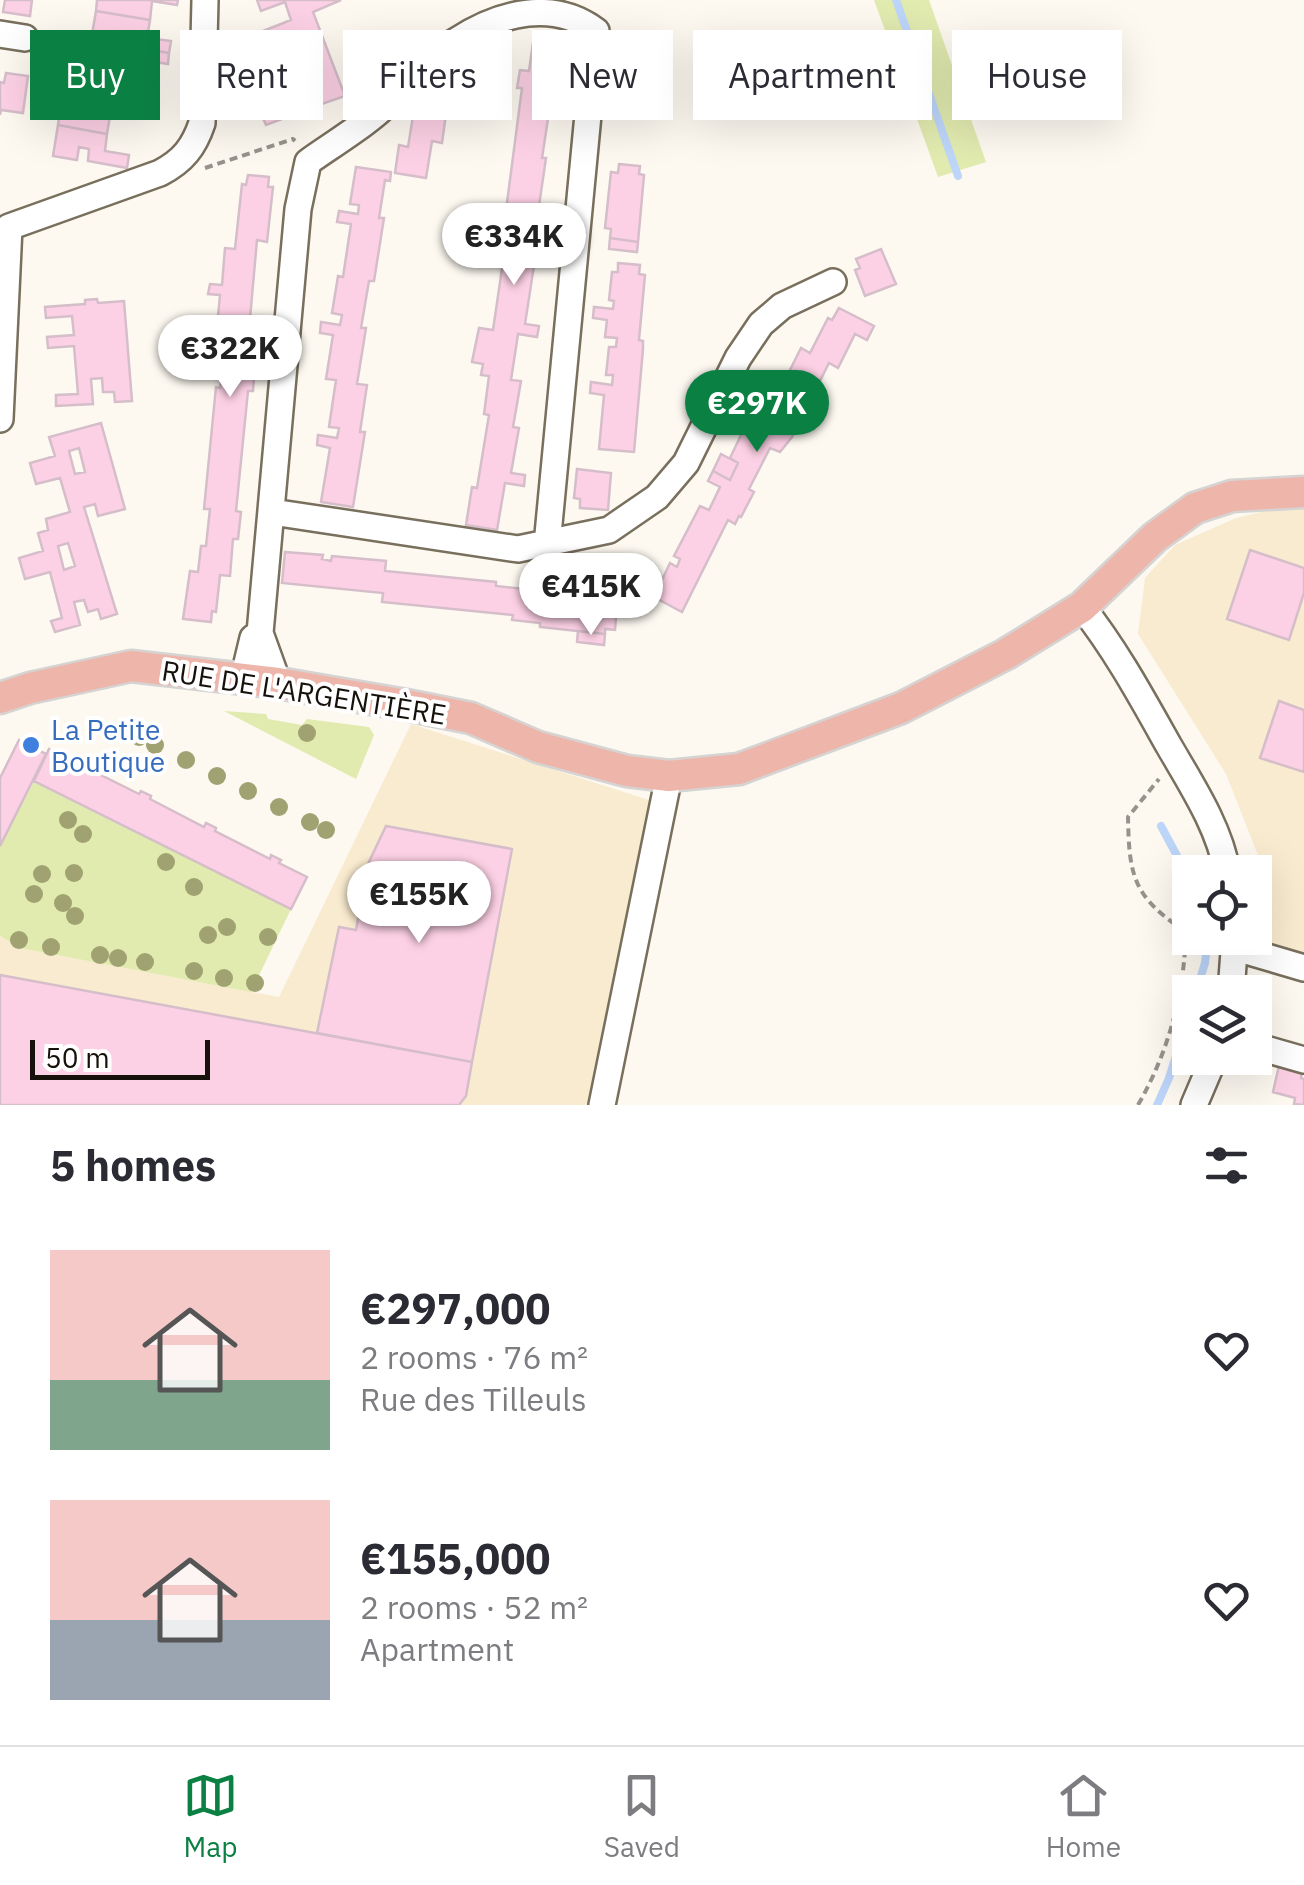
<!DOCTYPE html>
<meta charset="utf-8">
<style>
body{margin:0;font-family:"IBM Plex Sans",sans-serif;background:#f2f2f3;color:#2b2b33;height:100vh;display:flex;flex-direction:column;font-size:38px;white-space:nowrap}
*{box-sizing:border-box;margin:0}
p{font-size:32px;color:#7c7c81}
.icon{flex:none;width:55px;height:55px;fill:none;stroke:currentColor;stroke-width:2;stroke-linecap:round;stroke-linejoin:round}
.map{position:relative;height:1105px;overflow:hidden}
.panel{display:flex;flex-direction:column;background:#fff;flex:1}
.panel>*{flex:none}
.guide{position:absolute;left:30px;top:30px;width:1245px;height:90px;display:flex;gap:20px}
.fabs{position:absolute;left:1172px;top:855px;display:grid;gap:20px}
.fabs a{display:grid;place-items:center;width:100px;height:100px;border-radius:0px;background:#fff;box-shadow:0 10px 40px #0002;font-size:50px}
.scale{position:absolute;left:30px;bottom:25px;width:180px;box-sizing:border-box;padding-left:10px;border:5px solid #16120b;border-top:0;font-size:28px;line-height:35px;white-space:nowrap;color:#16120b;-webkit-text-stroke:8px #fff;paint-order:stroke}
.price{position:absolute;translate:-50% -85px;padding:0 22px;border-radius:35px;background:#fff;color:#222;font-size:32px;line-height:65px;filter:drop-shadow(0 2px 5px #0008)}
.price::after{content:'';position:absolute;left:50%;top:60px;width:30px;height:22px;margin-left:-15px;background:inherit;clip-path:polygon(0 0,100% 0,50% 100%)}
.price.active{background:#0b8043;color:#fff}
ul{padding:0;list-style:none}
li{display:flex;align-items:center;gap:30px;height:250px;padding:0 50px}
li span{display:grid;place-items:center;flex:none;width:280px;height:200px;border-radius:0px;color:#555}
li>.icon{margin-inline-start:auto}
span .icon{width:120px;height:120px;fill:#fffc;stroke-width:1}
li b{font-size:42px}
h2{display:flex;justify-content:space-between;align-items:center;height:120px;padding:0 50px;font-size:42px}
.pill{padding:0 35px;border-radius:0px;background:#fff;box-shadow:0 10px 40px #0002;font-size:35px;line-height:90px}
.pill.active{background:#0b8043;color:#fff}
.dock{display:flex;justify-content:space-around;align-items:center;height:140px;border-top:2px solid #e1e1e2;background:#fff;font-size:28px;color:#7c7c81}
.dock a{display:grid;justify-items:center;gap:5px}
.dock .active{color:#0b8043}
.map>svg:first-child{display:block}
.built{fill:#f9ebcf}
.green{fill:#e1eaaf}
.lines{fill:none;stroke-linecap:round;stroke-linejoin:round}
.stream{stroke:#bdd5f9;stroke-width:8}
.building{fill:#fdd1e5;stroke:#d5bec9;stroke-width:2.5;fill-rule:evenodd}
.minor-casing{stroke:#786f5d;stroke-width:30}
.major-casing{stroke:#d5d4d3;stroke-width:35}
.path{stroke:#97938c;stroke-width:4;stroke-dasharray:8 5;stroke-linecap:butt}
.minor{stroke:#fff;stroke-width:25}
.major{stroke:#eeb6aa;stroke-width:30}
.tree{fill:#a0a271}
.shop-dot{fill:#3f7fe0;stroke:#fff;stroke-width:4}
.labels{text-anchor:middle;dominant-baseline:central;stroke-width:8;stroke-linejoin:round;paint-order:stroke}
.street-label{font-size:28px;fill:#16120b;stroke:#fff}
.shop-label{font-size:28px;fill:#366cbe;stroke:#fff;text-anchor:start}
</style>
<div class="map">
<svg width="1304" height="1105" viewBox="0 0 1304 1105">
<rect width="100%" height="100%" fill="#fdf9f1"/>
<!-- built -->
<path class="built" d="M1277 508H1304V958L1271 948 1259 858 1226 774 1138 634 1145 578 1175 545 1236 518Z
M411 724 649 800 589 1105H0V936L20 948 279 997Z"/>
<!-- green -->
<path class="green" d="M874 0H929L986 162 938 177Z
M224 711 266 714 268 719 302 725 307 719 369 727 374 735 356 779Z
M34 781 291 909 251 992 20 948 0 936V846Z"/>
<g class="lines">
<!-- stream -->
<path class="stream" d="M896 0 958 176
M1161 826 1190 880
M1196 992 1205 963 1208 938
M1157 1105 1169 1078 1190 1012"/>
</g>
<!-- building -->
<path class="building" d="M5 0H32L30 16 3 12Z
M97 0H178L177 5 152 1 150 20 96 11Z
M257 0H341L313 12 345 96 319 105 314 93 305 96 309 109 266 125 261 114 291 104 277 69 253 77 245 56 270 48 263 31 291 20 285 2 261 11ZM293 38 302 61 292 64 284 41Z
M96 11 150 20 147 38 171 41 169 53 130 46 132 35 122 33 120 45 91 40Z
M91 40 120 45 117 57 128 59 130 46 169 53 168 64 143 60 141 78 87 70Z
M533 43 565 48 562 65 577 67 575 78 550 74 548 92 552 93 542 158H546L535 233H539L525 324 539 326 537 337 518 334 511 380 521 381 513 427 519 428 511 473 525 475 524 486 505 483 497 530 466 525 472 487 477 488 489 415 484 414 489 376 481 375 483 364 472 362 479 328 493 330 508 228 514 229 515 220 505 218 522 88H517L520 70 529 71Z
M67 66 116 75 113 94 138 97 137 109 96 102 98 90 88 89 86 101 62 97Z
M6 73 28 76 23 113 1 110 0 115V82L4 83Z
M62 97 86 101 84 112 94 114 96 102 137 109 134 119 110 116 107 134 58 125Z
M421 101 441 104 440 114H446L442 143 432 141 426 178 395 173 399 145 408 147 414 110 420 111Z
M58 125 107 134 105 151 129 155 127 168 88 161 89 149 79 147 77 160 53 156Z
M619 164 640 166 639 174 644 175 638 242 610 238 611 229 605 228 611 172 618 173Z
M356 167 391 172 390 181 385 180 379 218H384L374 281H369L361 328H366L357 384 367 385 360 432H365L353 507 321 502 330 448 317 445 318 435 337 438 339 428 329 427 336 380 326 379 333 335 320 333 321 322 340 325 342 315 332 313 338 276 343 277 351 224 337 222 339 211 358 214 359 205 350 204Z
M248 175 269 177 268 187H273L267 242 257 240 246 363H255L253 391H248L236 511 241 512 238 539H233L230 576 220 575 216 612 212 611 211 622 183 619 190 571 198 572 201 546H206L210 509H204L216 387 220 388 224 360 214 359 220 295 208 294 210 284 222 285 225 248 235 249 242 184 246 185Z
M610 238 638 242 637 252 609 249Z
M881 249 896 284 865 296 855 270 860 268 856 259Z
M618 263 640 265 639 274 645 275 639 340 643 341V349L634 452 599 449 604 395 590 393 591 382 612 385 613 375H606L609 347H616L617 338 605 337 607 320 593 318 594 307 613 309 614 301 609 300 612 272H618Z
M97 299 98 303 124 301 132 401 115 402 114 392H103L102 378 91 379 93 404 56 406V395L78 394 74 346 48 348 47 337 74 335 72 316 46 318 45 307 85 304V300Z
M839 308 874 326 867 340 855 334 838 368 829 363 792 437 780 452 770 448 749 489 754 492 741 517 739 516 735 524 728 520 682 612 654 597 670 563 677 567 680 559 674 556 700 506 709 510 720 487 708 481 713 471 730 480 738 463 730 458 742 433 747 435 764 402 772 406 801 348 810 353 828 318 832 320Z
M101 423 125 509 98 516 95 504 84 507 117 614 101 619 98 609 88 612 84 600 74 602 80 625 55 632 51 621 62 618 50 572 25 579 19 558 43 551 38 533 48 530 46 519 70 512 60 478 36 484 30 463 55 456 49 437ZM79 448 85 472 75 474 69 451ZM68 543 75 566 64 570 58 546Z
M721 454 738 463 730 480 713 471Z
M577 469 611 473 608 510 580 508V499L574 498Z
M1250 550 1304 568V593L1289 640 1227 619Z
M285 552 323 555 322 559 331 561 332 556 386 561 385 571 496 582V586L543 591V595L597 601 599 587 609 588 618 592 615 630 605 629V634L540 627V623L512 620 513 615 382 602 383 593 282 583Z
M578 631 605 634 604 645 577 642Z
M1279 701 1304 710V772L1260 758Z
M19 740 46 754 0 846V778Z
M49 749 75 762 77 758 86 763 85 767 139 794 141 791 151 796 150 799 204 827 206 823 216 828 215 831 270 859 271 855 281 860 279 863 307 877 291 909 34 781Z
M386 826 512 849 472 1062 317 1033 339 927 356 930 368 864Z
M0 975 472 1062 466 1096 459 1105H0Z
M1280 1061 1303 1067 1301 1078 1304 1079V1105L1294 1104 1295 1098 1273 1092Z"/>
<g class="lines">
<!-- minor casing -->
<g class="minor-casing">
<path id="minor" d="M0 34 25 38
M0 419 9 227 160 173C183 161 194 147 202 123L205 0
M272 512 518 549 609 530 657 497 686 463 738 358 761 324 782 306 833 282
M1082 607C1116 650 1142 698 1169 746 1191 784 1220 828 1227 872
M243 680 253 638 260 633
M278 683 260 633 298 209 308 162C327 148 376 118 388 102 395 93 396 82 404 75 419 61 439 52 456 41 502 11 555 0 596 31L547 545
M1236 948 1304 968
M1231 992 1235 938
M1255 1046 1304 1060
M602 1105 669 776
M1194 1105 1214 1058"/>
</g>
<!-- major casing -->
<g class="major-casing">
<path id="major" d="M0 698 30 688 131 666 278 683 406 705 471 718 538 747 627 771 669 776 739 769 901 708 1006 654 1082 607 1155 537 1195 508 1232 496 1304 492"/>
</g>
<!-- path -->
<path class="path" d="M205 168 293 139 295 141
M1138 1105C1169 1051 1184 994 1186 932 1134 897 1129 878 1128 817L1159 779"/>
<!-- minor -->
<use href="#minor" class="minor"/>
<!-- major -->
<use href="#major" class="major"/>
</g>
<!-- trees -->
<g class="tree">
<circle cx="307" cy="733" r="9"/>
<circle cx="139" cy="737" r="9"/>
<circle cx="155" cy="745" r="9"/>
<circle cx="186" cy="760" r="9"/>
<circle cx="217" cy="776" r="9"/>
<circle cx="248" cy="791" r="9"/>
<circle cx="279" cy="807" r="9"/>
<circle cx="68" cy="820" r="9"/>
<circle cx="310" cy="822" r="9"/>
<circle cx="326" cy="830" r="9"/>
<circle cx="83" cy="834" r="9"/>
<circle cx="166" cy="862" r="9"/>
<circle cx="74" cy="873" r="9"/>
<circle cx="42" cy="874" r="9"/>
<circle cx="194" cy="887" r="9"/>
<circle cx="34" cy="894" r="9"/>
<circle cx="63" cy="903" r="9"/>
<circle cx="75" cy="916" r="9"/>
<circle cx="227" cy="927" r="9"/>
<circle cx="208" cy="935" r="9"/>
<circle cx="268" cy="937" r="9"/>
<circle cx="19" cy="940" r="9"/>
<circle cx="51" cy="947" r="9"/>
<circle cx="100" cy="955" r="9"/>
<circle cx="118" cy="958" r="9"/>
<circle cx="145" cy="962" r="9"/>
<circle cx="194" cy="971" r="9"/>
<circle cx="224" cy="978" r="9"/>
<circle cx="255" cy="983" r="9"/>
</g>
<!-- markers -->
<circle class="shop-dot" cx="31" cy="745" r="10"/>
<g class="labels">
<!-- street labels -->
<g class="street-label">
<text transform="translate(304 692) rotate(9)">RUE DE L'ARGENTIÈRE</text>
</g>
<!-- shop labels -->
<g class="shop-label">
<text x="51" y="729">La Petite<tspan x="51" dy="32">Boutique</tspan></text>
</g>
</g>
</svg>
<div class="fabs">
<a><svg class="icon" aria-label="locate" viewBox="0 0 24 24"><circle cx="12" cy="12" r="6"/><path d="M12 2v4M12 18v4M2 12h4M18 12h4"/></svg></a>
<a><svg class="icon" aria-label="layers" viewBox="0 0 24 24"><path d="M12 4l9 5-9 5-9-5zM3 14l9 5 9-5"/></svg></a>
</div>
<div class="scale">50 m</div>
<b class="price" style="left:514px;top:288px">€334K</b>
<b class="price" style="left:230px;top:400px">€322K</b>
<b class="price active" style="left:757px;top:455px">€297K</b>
<b class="price" style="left:591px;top:638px">€415K</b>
<b class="price" style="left:419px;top:946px">€155K</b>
<div class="guide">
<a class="pill active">Buy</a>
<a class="pill">Rent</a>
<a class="pill">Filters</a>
<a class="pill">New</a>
<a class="pill">Apartment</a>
<a class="pill">House</a>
</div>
</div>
<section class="panel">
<h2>5 homes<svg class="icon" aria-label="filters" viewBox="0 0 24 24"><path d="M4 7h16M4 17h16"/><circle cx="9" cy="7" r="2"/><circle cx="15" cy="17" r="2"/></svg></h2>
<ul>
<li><span style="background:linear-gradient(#f6c9c9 65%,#7fa58c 0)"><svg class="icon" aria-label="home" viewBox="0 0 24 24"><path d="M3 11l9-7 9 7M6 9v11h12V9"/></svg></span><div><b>€297,000</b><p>2 rooms · 76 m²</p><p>Rue des Tilleuls</p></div><svg class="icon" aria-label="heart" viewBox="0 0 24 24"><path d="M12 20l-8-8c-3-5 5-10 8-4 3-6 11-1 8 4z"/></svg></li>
<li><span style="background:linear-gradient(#f6c9c9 60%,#9aa5b1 0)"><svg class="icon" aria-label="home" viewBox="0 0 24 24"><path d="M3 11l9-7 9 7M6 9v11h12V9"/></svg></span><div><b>€155,000</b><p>2 rooms · 52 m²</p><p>Apartment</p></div><svg class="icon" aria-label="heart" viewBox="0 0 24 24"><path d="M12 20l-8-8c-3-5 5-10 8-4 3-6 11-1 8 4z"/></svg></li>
</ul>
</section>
<nav class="dock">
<a class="active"><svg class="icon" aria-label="map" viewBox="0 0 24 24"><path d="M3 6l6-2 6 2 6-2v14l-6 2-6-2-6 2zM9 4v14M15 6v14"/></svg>Map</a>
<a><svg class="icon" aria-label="saved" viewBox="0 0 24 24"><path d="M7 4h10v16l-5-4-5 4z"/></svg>Saved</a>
<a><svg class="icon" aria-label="home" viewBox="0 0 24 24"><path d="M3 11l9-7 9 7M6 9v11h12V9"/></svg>Home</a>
</nav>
